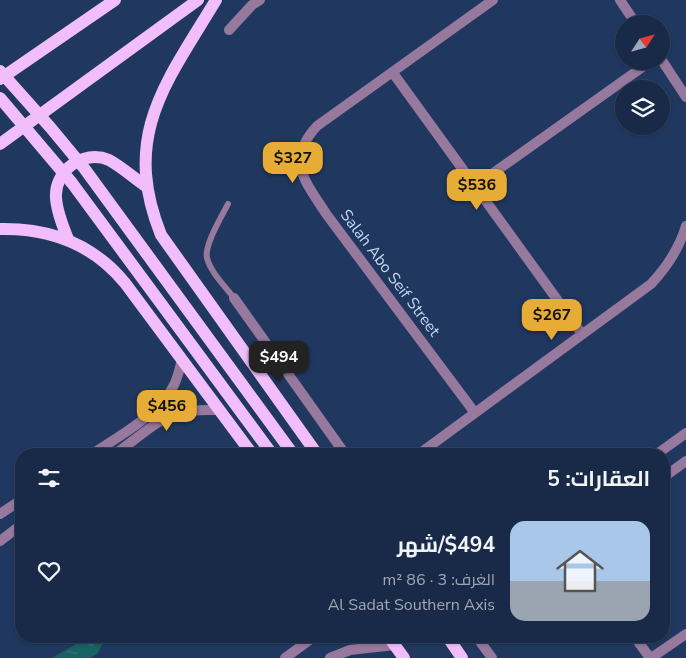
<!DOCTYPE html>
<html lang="ar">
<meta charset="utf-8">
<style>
body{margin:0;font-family:"Nunito Sans",Cairo,sans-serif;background:#253652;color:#f1f3f6;direction:rtl;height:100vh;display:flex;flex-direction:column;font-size:19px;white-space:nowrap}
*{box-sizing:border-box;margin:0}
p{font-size:16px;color:#9fa7b4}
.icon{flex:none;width:28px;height:28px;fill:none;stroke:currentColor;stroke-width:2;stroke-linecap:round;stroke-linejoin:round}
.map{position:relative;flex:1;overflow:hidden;direction:ltr}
.side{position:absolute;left:15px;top:448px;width:655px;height:195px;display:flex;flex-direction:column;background:#182a48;border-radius:20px;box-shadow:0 1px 4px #0004,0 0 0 1px #364660;direction:rtl}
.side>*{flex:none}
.needle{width:32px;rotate:54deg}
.tools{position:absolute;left:615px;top:15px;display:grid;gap:10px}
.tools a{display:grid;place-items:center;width:55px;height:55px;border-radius:50%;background:#182a48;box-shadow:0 1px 4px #0004,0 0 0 1px #364660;font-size:25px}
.price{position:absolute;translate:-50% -42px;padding:0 11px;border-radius:10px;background:#e6ac36;color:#111;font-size:16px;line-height:32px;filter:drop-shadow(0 1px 2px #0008)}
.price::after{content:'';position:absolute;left:50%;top:30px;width:15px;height:11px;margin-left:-8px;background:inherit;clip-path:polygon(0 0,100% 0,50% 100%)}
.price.selected{background:#222;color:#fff}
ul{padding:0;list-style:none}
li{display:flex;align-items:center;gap:15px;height:125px;padding:0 20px}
li span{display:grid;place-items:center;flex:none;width:140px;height:100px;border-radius:15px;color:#555}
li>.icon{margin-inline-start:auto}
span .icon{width:60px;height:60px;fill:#fffc;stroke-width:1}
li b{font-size:21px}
h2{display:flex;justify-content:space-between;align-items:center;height:60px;padding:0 20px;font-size:21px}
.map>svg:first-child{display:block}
.water{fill:url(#water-ripples)}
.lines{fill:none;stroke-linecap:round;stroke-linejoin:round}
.service{stroke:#98799e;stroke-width:6}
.minor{stroke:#98799e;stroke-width:10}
.tertiary{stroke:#98799e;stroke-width:10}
.primary{stroke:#f1befb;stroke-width:12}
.primary-bridge{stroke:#f1befb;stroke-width:12}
.labels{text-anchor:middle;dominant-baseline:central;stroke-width:4.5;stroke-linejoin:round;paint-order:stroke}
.street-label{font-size:16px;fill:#c7d6ef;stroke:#203860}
</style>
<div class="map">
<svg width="686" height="658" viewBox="0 0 686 658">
<defs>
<pattern id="water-ripples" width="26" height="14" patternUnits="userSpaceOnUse" patternTransform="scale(1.25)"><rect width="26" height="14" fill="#196266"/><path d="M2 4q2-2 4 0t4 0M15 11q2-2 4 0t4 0" fill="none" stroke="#39787c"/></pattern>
</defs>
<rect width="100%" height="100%" fill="#203860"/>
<!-- water -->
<path class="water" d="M87 636H106L98 653 90 658H52L83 640Z"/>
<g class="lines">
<!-- service -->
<path class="service" d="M228 204C222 216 204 245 207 258 211 273 225 286 234 298"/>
<!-- minor -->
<path class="minor" d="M620 0 636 24
M229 30 252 5 260 0
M661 59 686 97
M393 73 582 334
M475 186 651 61
M234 298 345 454
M475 413 327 215C305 181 285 161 317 126L493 0
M92 454C118 437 161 413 174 385 178 377 180 368 182 359
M115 454C134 441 156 420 177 413 191 409 206 410 220 410
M419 454 651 284C667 267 679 249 686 226
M657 454 686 433
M664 477 686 461
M0 514 21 500
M0 541 21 525
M476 636 492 658
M634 636 650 658
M651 658 686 634"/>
<!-- tertiary -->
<path class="tertiary" d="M285 658 315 636
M330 658 350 650 395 645"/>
<!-- primary -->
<path class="primary" d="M216 0C166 83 121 135 161 235L317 454
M0 79 115 0
M0 144 198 0
M0 229C49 228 93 244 125 283L252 454
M68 239C63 227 57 212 56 198 54 171 83 149 109 160 122 167 135 179 147 187
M388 636 404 658
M447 636 462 658"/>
<!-- primary-bridge -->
<path class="primary-bridge" d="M0 71 50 127 84 168 293 454
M0 98 72 183 272 454"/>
</g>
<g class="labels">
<!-- street labels -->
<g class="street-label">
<text transform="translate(390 273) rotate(53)">Salah Abo Seif Street</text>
</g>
</g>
</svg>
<div class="tools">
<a><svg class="needle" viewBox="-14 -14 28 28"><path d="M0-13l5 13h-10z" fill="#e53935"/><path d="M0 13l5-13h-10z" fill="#9fa7b4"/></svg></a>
<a><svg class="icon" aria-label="layers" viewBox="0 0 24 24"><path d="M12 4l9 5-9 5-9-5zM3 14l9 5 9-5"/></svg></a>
</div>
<b class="price" style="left:293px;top:184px">$327</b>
<b class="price" style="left:477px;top:211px">$536</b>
<b class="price" style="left:552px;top:341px">$267</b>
<b class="price selected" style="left:279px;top:383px">$494</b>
<b class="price" style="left:167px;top:432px">$456</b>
<section class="side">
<h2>العقارات: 5<svg class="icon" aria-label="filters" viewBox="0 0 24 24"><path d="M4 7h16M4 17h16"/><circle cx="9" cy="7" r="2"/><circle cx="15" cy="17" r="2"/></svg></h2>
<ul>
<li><span style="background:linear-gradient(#a9c7e8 60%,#9aa5b1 0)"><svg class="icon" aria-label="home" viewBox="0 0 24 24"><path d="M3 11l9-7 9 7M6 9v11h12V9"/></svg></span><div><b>$494/شهر</b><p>الغرف: 3 · 86 m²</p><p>Al Sadat Southern Axis</p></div><svg class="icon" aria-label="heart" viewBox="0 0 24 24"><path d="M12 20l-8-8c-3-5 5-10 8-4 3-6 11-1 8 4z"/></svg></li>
</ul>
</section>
</div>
